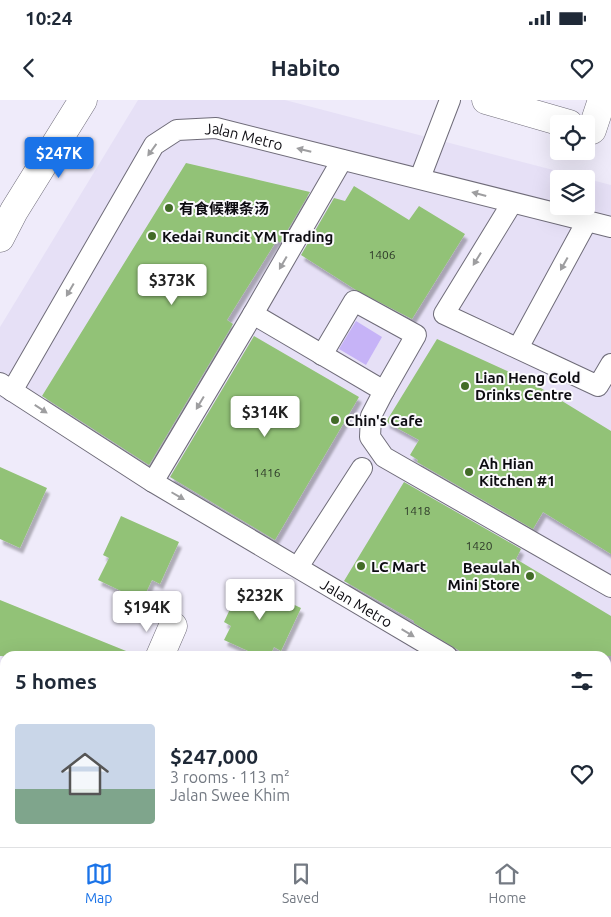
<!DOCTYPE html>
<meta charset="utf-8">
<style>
body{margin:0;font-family:Ubuntu,"Noto Sans SC",sans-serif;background:#f2f2f3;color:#1f2937;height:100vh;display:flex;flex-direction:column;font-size:19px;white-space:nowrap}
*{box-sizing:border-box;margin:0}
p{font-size:16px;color:#747a83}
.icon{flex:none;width:28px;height:28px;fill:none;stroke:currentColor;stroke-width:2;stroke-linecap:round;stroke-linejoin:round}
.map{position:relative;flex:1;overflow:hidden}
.drawer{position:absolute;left:0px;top:551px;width:611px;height:196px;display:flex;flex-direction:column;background:#fff;border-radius:15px 15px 0 0;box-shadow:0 5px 20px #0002}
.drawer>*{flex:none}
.controls{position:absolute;left:550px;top:15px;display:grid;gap:10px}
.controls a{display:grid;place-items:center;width:45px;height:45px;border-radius:5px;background:#fff;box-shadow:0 5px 20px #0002;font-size:25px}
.price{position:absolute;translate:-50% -42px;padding:0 11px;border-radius:5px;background:#fff;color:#222;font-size:16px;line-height:32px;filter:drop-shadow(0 1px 2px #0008)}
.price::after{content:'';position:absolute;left:50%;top:30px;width:15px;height:11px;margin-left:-8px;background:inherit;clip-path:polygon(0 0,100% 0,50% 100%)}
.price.current{background:#1a73e8;color:#fff}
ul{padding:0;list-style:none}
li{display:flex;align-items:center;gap:15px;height:125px;padding:0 15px}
li span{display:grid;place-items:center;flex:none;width:140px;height:100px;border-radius:5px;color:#555}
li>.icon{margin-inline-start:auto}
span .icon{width:60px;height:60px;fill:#fffc;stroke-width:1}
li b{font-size:21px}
h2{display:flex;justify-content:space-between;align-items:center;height:60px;padding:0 15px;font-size:21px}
.status{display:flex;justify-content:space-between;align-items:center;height:35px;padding:0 25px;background:#fff;direction:ltr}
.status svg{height:14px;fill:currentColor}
header{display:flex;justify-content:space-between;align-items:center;height:65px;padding:0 15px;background:#fff;font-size:22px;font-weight:700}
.tab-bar{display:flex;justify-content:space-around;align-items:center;height:70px;border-top:1px solid #e0e1e3;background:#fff;font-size:14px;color:#747a83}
.tab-bar a{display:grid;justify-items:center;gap:2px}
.tab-bar .current{color:#1a73e8}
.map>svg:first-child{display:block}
.built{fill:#e6e0f6;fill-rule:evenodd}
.green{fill:#c6b3f7}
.building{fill:#92c277;filter:url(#shadow)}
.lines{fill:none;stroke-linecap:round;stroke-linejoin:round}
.lane-casing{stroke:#6f6c79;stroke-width:22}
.street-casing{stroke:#6f6c79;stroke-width:29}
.lane{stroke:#fff;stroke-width:20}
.street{stroke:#fff;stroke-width:28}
.oneway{fill:#9e9ea0}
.poi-dot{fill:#426b27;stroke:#fbfafd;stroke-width:2}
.labels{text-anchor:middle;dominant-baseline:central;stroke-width:4;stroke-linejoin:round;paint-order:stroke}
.number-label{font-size:12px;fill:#2e3a2a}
.street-label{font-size:15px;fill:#0d0c11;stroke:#fbfafd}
.poi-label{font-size:15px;font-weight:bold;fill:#0d0c11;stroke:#fbfafd;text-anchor:start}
</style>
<div class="status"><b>10:24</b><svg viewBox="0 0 49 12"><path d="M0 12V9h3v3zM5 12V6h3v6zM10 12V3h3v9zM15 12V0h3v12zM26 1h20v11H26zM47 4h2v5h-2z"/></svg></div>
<header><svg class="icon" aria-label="back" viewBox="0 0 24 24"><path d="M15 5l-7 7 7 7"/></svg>Habito<svg class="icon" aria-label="heart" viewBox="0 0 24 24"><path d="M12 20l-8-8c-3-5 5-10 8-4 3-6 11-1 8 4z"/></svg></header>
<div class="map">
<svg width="611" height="747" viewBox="0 0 611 747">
<defs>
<filter id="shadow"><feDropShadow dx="3" dy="5.5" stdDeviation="1" flood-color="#0004"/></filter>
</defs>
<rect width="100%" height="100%" fill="#efebfa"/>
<!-- built -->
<path class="built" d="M138 0H285L611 85V664L606 661V556H432L0 297V227ZM559 79H586V106H559Z"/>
<!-- green -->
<path class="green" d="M356 221 382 237 366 265 339 249Z"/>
<!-- building -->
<path class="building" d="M186 63 310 92 280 143 277 140 227 220 233 224 149 365 42 296Z
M354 86 409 120 419 106 465 134 412 219 356 190 301 155 334 98 345 101Z
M254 236 359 297 275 440 170 377Z
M437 239 531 282 611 331V454L543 412 533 429 417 362 418 360 410 355 419 340 386 322Z
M0 367 47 388 20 448 0 439Z
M404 382 521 449 516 459 611 516V556H468L414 523V521L344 481Z
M121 416 179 442 160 484 152 480 142 501 98 480 109 458 103 455Z
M243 481 301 508 281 551 274 547 270 556H259L224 540 231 526 224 522Z
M0 500 136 555V556H0Z"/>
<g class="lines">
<!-- lane casing -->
<g class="lane-casing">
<g id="lane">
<path d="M420 78 450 0"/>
<path d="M512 103 444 214 598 286 611 264"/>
<path d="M253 214 384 291 371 316 370 337 384 357 611 487"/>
<path d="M518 248 587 121"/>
<path d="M322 255 354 201 416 235 384 291"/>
<path id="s1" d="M0 283 153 382 447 556"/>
<path id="s2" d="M12 291 154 45 177 30 216 28 611 127"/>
<path d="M153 382 253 214 342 60"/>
<path d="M298 467 362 368"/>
<path d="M606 652 611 655"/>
</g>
</g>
<!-- street casing -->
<g class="street-casing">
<path id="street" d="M486 0 569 24
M592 30 602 0
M0 138 14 111 83 0
M160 556 173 526
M0 605 5 608
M333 746 334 747"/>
</g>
<!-- lane -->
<use href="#lane" class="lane"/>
<!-- street -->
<use href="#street" class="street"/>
</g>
<!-- one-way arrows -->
<defs><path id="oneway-solid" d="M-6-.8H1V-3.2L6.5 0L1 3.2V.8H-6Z" transform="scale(1.25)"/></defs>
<g class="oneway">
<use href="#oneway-solid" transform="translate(152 50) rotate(126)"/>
<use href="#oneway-solid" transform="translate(304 50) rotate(-166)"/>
<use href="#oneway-solid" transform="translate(479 94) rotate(-165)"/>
<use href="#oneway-solid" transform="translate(477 159) rotate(122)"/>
<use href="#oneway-solid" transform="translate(283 163) rotate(120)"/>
<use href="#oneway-solid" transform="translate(564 164) rotate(119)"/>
<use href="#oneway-solid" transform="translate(70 190) rotate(120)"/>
<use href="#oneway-solid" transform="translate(200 303) rotate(121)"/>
<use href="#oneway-solid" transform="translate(41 309) rotate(33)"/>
<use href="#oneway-solid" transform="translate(178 396) rotate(30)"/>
<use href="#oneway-solid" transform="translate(408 533) rotate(31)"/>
</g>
<!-- markers -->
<g class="poi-dot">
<circle cx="169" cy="108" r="5"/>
<circle cx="152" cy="136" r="5"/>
<circle cx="465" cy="286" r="5"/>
<circle cx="335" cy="320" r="5"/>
<circle cx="469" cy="372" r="5"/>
<circle cx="361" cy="466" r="5"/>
<circle cx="530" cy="476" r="5"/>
</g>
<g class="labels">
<!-- number labels -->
<g class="number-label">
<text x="382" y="154">1406</text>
<text x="267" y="372">1416</text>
<text x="417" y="410">1418</text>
<text x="479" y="445">1420</text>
</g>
<!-- street labels -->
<g class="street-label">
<text stroke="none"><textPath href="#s2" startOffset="379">Jalan Metro</textPath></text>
<text stroke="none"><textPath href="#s1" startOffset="419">Jalan Metro</textPath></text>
</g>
<!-- poi labels -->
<g class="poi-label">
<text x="179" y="108">有食候粿条汤</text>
<text x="162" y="136">Kedai Runcit YM Trading</text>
<text x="475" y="277">Lian Heng Cold<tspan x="475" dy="17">Drinks Centre</tspan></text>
<text x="345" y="320">Chin's Cafe</text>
<text x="479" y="363">Ah Hian<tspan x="479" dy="17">Kitchen #1</tspan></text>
<text x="371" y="466">LC Mart</text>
<text x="520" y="467" text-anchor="end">Beaulah<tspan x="520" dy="17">Mini Store</tspan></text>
</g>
</g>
</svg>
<div class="controls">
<a><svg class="icon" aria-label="locate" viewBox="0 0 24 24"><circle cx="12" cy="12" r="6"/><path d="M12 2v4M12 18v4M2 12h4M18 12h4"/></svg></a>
<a><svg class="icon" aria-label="layers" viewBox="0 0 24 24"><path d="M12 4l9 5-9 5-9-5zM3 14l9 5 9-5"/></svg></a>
</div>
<b class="price current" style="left:59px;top:79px">$247K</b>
<b class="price" style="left:172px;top:206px">$373K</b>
<b class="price" style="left:265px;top:338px">$314K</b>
<b class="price" style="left:260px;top:521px">$232K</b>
<b class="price" style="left:147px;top:533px">$194K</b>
<section class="drawer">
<h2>5 homes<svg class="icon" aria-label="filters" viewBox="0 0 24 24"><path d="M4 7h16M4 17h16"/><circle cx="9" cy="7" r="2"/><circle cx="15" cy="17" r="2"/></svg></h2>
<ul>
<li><span style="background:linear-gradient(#c9d6e8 65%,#7fa58c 0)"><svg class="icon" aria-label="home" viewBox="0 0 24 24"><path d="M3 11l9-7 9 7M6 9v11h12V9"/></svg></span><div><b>$247,000</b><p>3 rooms · 113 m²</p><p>Jalan Swee Khim</p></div><svg class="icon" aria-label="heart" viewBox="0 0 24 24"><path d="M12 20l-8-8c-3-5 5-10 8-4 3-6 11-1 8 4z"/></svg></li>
</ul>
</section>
</div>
<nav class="tab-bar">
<a class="current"><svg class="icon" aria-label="map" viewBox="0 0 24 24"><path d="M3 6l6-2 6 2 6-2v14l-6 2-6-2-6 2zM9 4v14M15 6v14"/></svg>Map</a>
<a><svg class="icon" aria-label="saved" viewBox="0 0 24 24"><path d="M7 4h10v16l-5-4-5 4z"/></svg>Saved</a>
<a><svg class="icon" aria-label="home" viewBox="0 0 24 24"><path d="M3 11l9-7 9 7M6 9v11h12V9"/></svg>Home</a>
</nav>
